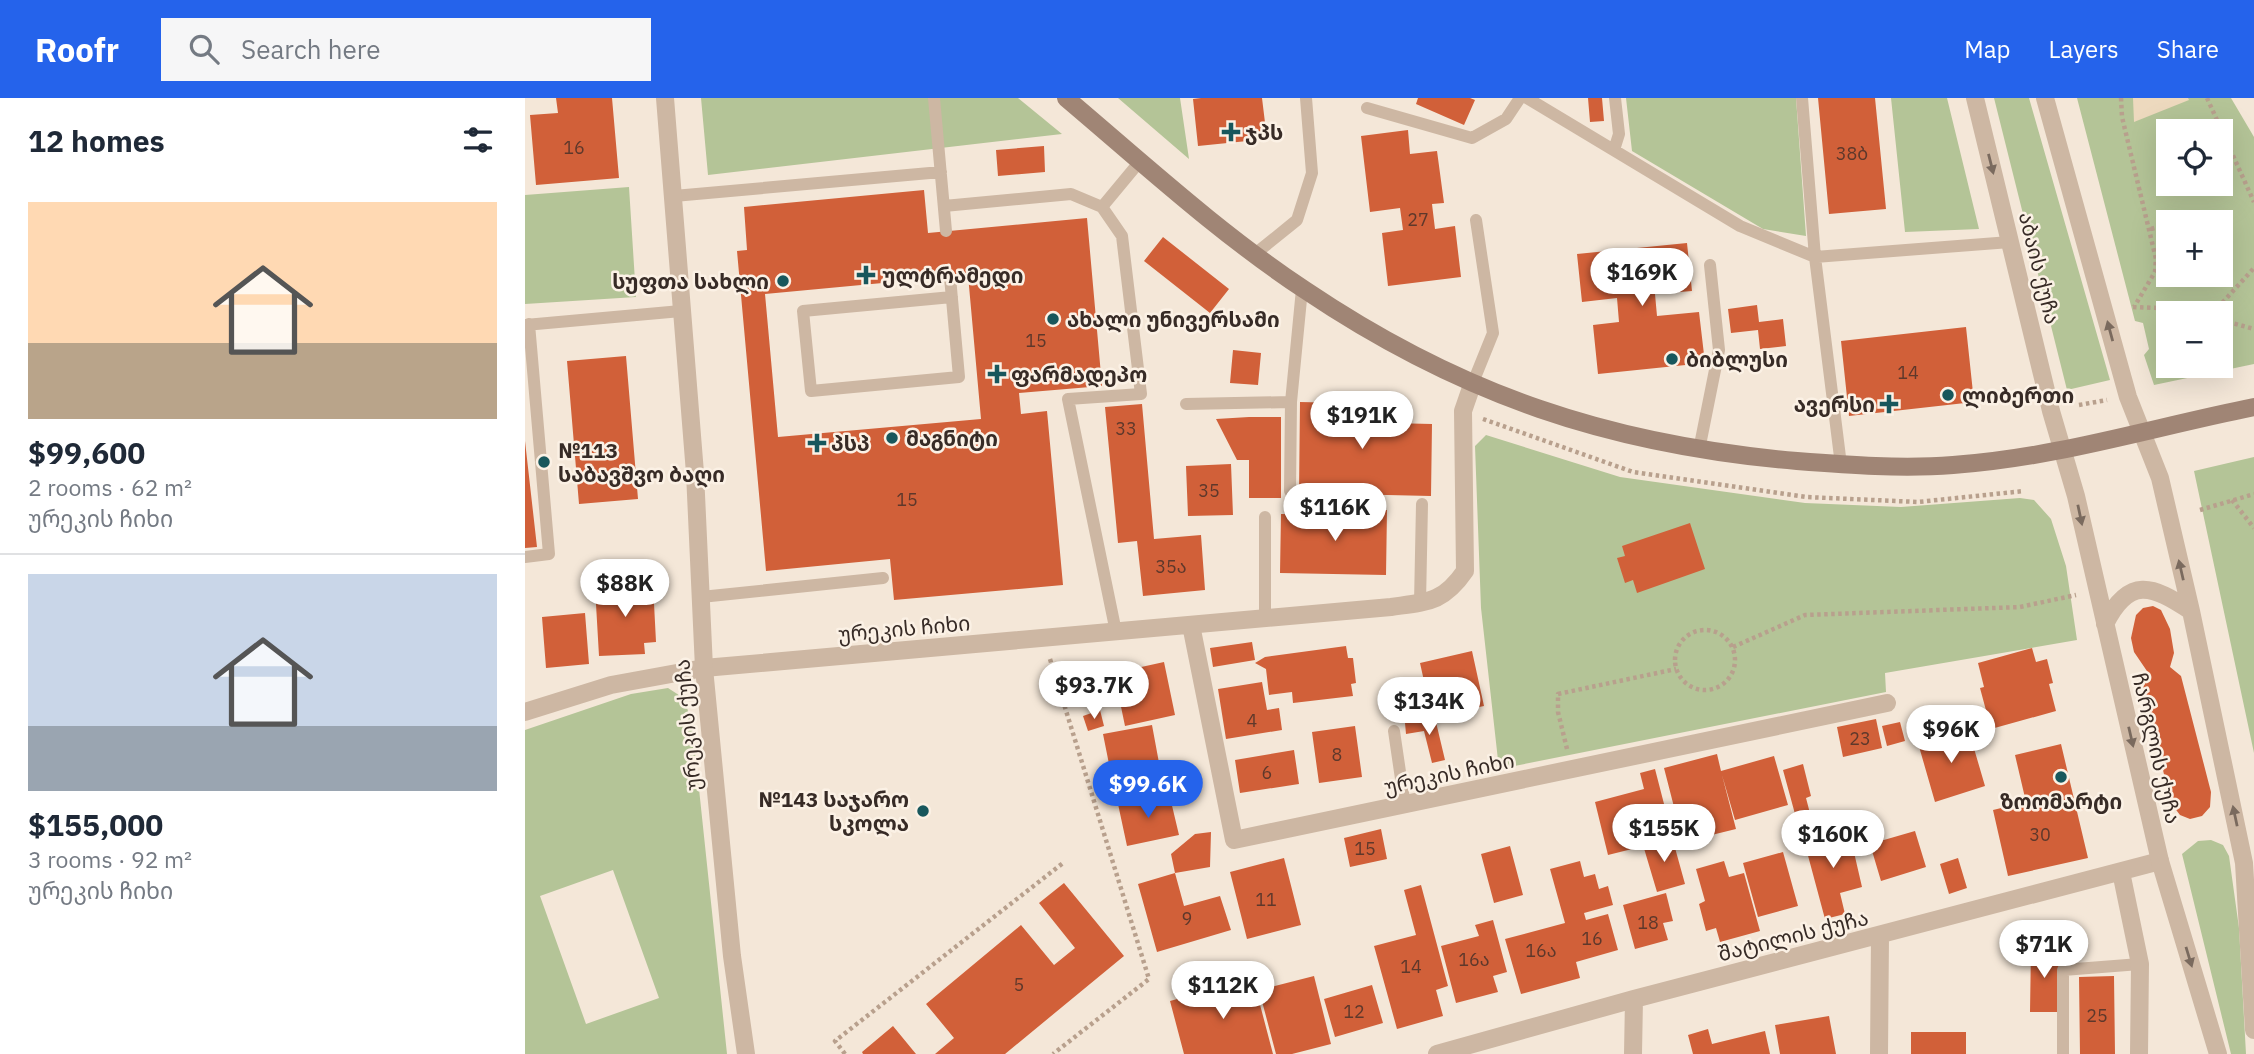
<!DOCTYPE html>
<meta charset="utf-8">
<style>
body{margin:0;font-family:"IBM Plex Sans","Noto Sans Georgian",sans-serif;background:#f6f6f7;color:#1f2937;height:100vh;display:flex;flex-direction:column;font-size:26px;white-space:nowrap}
*{box-sizing:border-box;margin:0}
p{font-size:23px;color:#747a83}
.icon{flex:none;width:38px;height:38px;fill:none;stroke:currentColor;stroke-width:2;stroke-linecap:round;stroke-linejoin:round}
.map{position:relative;flex:1;overflow:hidden}
.details{display:flex;flex-direction:column;background:#fff;width:525px}
.details>*{flex:none}
.fabs{position:absolute;left:1631px;top:21px;display:grid;gap:14px}
.fabs a{display:grid;place-items:center;width:77px;height:77px;border-radius:0px;background:#fff;box-shadow:0 7px 28px #0002;font-size:35px}
.price{position:absolute;translate:-50% -60px;padding:0 16px;border-radius:24px;background:#fff;color:#222;font-size:23px;line-height:46px;filter:drop-shadow(0 2px 4px #0008)}
.price::after{content:'';position:absolute;left:50%;top:42px;width:21px;height:16px;margin-left:-10px;background:inherit;clip-path:polygon(0 0,100% 0,50% 100%)}
.price.current{background:#2563eb;color:#fff}
ul{padding:0;list-style:none}
li{display:grid;align-content:center;gap:14px;height:371px;padding:0 28px}
li+li{border-top:2px solid #e0e1e3}
li span{display:grid;place-items:center;height:217px;border-radius:0px;color:#555}
li>.icon{margin-inline-start:auto}
span .icon{width:126px;height:126px;fill:#fffc;stroke-width:1}
li b{font-size:30px}
h2{display:flex;justify-content:space-between;align-items:center;height:84px;padding:0 28px;font-size:30px}
header{display:flex;align-items:center;gap:42px;box-sizing:border-box;height:98px;padding:0 35px;background:#2563eb;color:#fff}
header strong{font-size:33px}
nav{display:flex;gap:38px;margin-inline-start:auto;font-size:24px}
.search{width:490px;height:63px;background:#f6f6f7;display:flex;align-items:center;gap:18px;box-sizing:border-box;padding:0 24px;border-radius:0px;color:#747a83;font-size:26px}
main{display:flex;flex:1;min-height:0}
.map>svg:first-child{display:block}
.green{fill:#b4c497;fill-rule:evenodd}
.plaza{fill:#edd9be}
.building{fill:#d16039;fill-rule:evenodd}
.lines{fill:none;stroke-linecap:round;stroke-linejoin:round}
.path{stroke:#b8a08d;stroke-width:4.5;stroke-dasharray:3.5 3.5;stroke-linecap:butt}
.service{stroke:#cdb7a3;stroke-width:12}
.minor{stroke:#cdb7a3;stroke-width:18}
.tertiary{stroke:#cdb7a3;stroke-width:18}
.secondary{stroke:#a08575;stroke-width:18}
.oneway{fill:#7a6a5e}
.poi-dot{fill:#18575c;stroke:#fbf1e5;stroke-width:2.5}
.labels{text-anchor:middle;dominant-baseline:central;stroke-width:5;stroke-linejoin:round;paint-order:stroke}
.number-label{font-size:18px;fill:#5e382b}
.poi-label{font-size:21px;font-weight:bold;fill:#372b26;stroke:#fbf1e5;text-anchor:start}
.street-label{font-size:21px;fill:#372b26;stroke:#fbf1e5}
</style>
<header>
<strong>Roofr</strong>
<div class="search"><svg class="icon" aria-label="search" viewBox="0 0 24 24"><circle cx="10" cy="10" r="6"/><path d="M15 15l6 6"/></svg>Search here</div>
<nav><a>Map</a><a>Layers</a><a>Share</a></nav>
</header>
<main>
<section class="details">
<h2>12 homes<svg class="icon" aria-label="filters" viewBox="0 0 24 24"><path d="M4 7h16M4 17h16"/><circle cx="9" cy="7" r="2"/><circle cx="15" cy="17" r="2"/></svg></h2>
<ul>
<li><span style="background:linear-gradient(#ffd9b3 65%,#b9a48a 0)"><svg class="icon" aria-label="home" viewBox="0 0 24 24"><path d="M3 11l9-7 9 7M6 9v11h12V9"/></svg></span><div><b>$99,600</b><p>2 rooms · 62 m²</p><p>ურეკის ჩიხი</p></div></li>
<li><span style="background:linear-gradient(#c9d6e8 70%,#9aa5b1 0)"><svg class="icon" aria-label="home" viewBox="0 0 24 24"><path d="M3 11l9-7 9 7M6 9v11h12V9"/></svg></span><div><b>$155,000</b><p>3 rooms · 92 m²</p><p>ურეკის ჩიხი</p></div></li>
</ul>
</section>
<div class="map">
<svg width="1729" height="956" viewBox="0 0 1729 956">
<rect width="100%" height="100%" fill="#f4e7d8"/>
<!-- green -->
<path class="green" d="M176 0H493L537 36 183 77Z
M593 0H655L664 61Z
M1101 0H1271L1281 138 1238 131 1107 53Z
M1366 0H1422L1454 131 1380 134Z
M1469 0H1504L1585 282 1542 292Z
M1552 0H1706L1729 39V266L1629 287 1619 257 1624 251 1618 225 1610 223ZM1643 33H1696V86H1643ZM1643 124H1696V177H1643ZM1643 215H1696V268H1643Z
M104 89 111 199 0 206V97Z
M961 337 1095 379 1280 405 1376 409 1495 400 1509 402 1526 421 1541 468 1552 542 1360 575 1361 594 974 671 956 510 950 348Z
M1729 359V655L1669 373Z
M143 590 160 601 168 634 202 956H0V632L106 596ZM88 772 134 900 61 926 15 798Z
M1686 742 1698 747 1704 758 1714 830 1721 956H1706L1657 756 1673 743Z"/>
<!-- plaza -->
<path class="plaza" d="M1608 0H1663L1664 2 1609 24Z"/>
<!-- building -->
<path class="building" d="M31 0H87L94 80 11 87 5 17 33 15Z
M676 0H737L742 41 673 48 668 1Z
M893 0H945L950 2 939 27 891 6Z
M1063 0H1077L1079 23 1065 24Z
M1293 0H1350L1361 111 1304 116Z
M883 32 885 56 912 53 919 105 907 106 910 131 930 128 936 179 863 188 857 135 878 132 875 110 845 114 836 38Z
M519 48 520 74 473 78 471 52Z
M399 92 403 135 562 120 577 288 494 295 496 316 522 313 538 487 369 502 365 461 241 473 212 153 222 152 219 109ZM443 177 456 321 253 339 240 196Z
M638 139 704 191 685 215 619 163Z
M1162 145 1167 193 1130 196 1132 218 1174 214 1180 265 1073 276 1068 227 1094 224 1092 200 1057 204 1052 156Z
M1232 207 1234 224 1258 221 1261 248 1235 251 1233 232 1206 235 1203 211Z
M1441 229 1449 304 1324 318 1316 243Z
M708 252 736 255 733 287 705 285Z
M101 258 113 401 54 406 42 263Z
M775 304 865 306V325L907 326 906 398 774 395Z
M617 306 629 441 676 437 680 492 618 498 612 443 593 445 580 309Z
M724 319H756V400H724V362H712L691 321Z
M0 343 12 449 0 450Z
M706 366 708 417 663 418 661 368Z
M811 411 862 412 861 477 755 475 756 416 811 417Z
M1165 425 1180 471 1112 495 1108 482 1100 485 1092 460 1100 458 1097 448Z
M128 486 131 544 119 545 120 556 74 558 70 489Z
M1628 508 1636 512 1645 531 1649 555 1645 569 1656 578 1686 694 1685 709 1677 718 1665 721 1655 717 1646 705 1618 590 1624 576 1609 554 1606 540 1611 517 1618 510Z
M60 515 64 566 21 570 17 519Z
M727 544 730 562 688 569 685 550Z
M821 548 823 560H828L831 585 826 586 828 598 768 605 767 594 744 597 741 571 730 565 740 559Z
M1507 550 1511 564 1522 561 1528 585 1524 586 1531 613 1466 631 1455 590 1459 589 1453 565Z
M947 553 959 608 907 619 895 565Z
M639 564 650 617 600 628 589 575Z
M737 584 742 612 754 610 757 632 701 641 693 591Z
M575 612 579 628 563 633 558 618Z
M910 620 920 662 907 665 899 633 881 636 880 625Z
M1351 621 1357 650 1318 659 1312 629Z
M1375 624 1380 643 1362 648 1357 628Z
M627 627 637 681 589 691 578 636Z
M830 628 837 679 794 685 787 634Z
M1443 630 1460 688 1410 704 1393 645Z
M1536 646 1563 760 1483 778 1468 712 1501 704 1490 657Z
M769 652 774 686 715 695 710 662Z
M1192 656 1196 673 1249 658 1263 707 1210 722 1197 677 1211 731 1158 744 1139 670Z
M1278 666 1286 698 1281 700 1287 723 1273 727 1258 672Z
M1130 671 1146 733 1113 741 1115 749 1083 757 1070 704 1119 691 1115 675Z
M644 695 654 737 602 748 593 706Z
M856 731 862 761 825 769 819 740Z
M1300 733 1303 744 1325 737 1337 789 1315 795 1320 816 1300 821 1278 739Z
M1390 733 1401 769 1356 783 1345 746Z
M686 734 685 769 650 775 646 756 670 736Z
M1147 739 1160 786 1132 794 1118 747Z
M985 748 998 797 969 805 956 756Z
M1258 754 1273 808 1233 819 1218 765Z
M759 760 776 827 722 841 705 774Z
M1433 760 1442 790 1424 796 1415 766Z
M1055 763 1059 779 1070 776 1074 791 1083 788 1088 807 1059 815 1061 822 1083 816 1093 852 1051 864 1055 880 996 896 980 841 1040 825 1025 771Z
M1199 763 1204 779 1219 775 1235 833 1195 844 1191 830 1181 833 1174 806 1180 803 1171 771Z
M650 775 659 808 695 798 706 832 632 854 613 786Z
M539 785 599 858 480 956H410L429 940 401 906 496 827 529 867 550 850 514 805Z
M896 787 923 888 911 892 918 918 872 931 849 848 891 837 879 792Z
M1141 795 1148 823 1138 825 1143 842 1110 851 1098 807Z
M968 822 982 874 968 878 973 894 931 905 916 848 954 838 950 827Z
M1506 849 1534 850 1533 914H1505Z
M789 878 806 946 767 956H751L734 892Z
M1589 878 1590 956H1555L1554 879Z
M728 880 748 956H659L645 903Z
M847 887 858 925 810 939 799 901Z
M1304 918 1311 956H1255L1250 927Z
M368 928 391 956H338L337 954Z
M1183 931 1187 946 1240 933 1245 956H1168L1163 937Z
M1386 934H1441V956H1386Z"/>
<g class="lines">
<!-- path -->
<path class="path" d="M1596 0 1597 19 1631 161 1630 174 1609 209
M1682 0 1729 104
M1648 124 1652 123 1651 118 1660 115 1662 124
M1626 131 1643 126
M1608 209 1657 211 1673 215
M1688 215 1729 170
M1696 222 1729 231
M1554 307 1582 302
M958 321 1108 374 1281 399 1393 404 1499 393
M1707 402 1729 430
M1675 412 1729 396
M1150 562a30 30 0 1 1 60 0a30 30 0 1 1-60 0Z
M1208 549 1280 517 1495 509 1551 497
M525 561 624 881 528 956
M1042 651 1033 614V596L1151 571
M320 956 310 943 538 765"/>
<!-- service -->
<path class="service" d="M409 0 421 133
M1002 0 1215 128 1290 159 1485 144
M1277 0 1290 159 1316 367
M842 10 947 40 981 21 995 0
M1089 52 1094 36 1090 0
M149 98 416 74
M419 108 546 96 577 109 597 138 616 296 543 301 591 534
M577 109 616 62
M730 156 772 122 787 75 781 0
M425 179 434 279 286 293 278 213 427 199
M0 227 156 213
M947 287 968 235 951 122
M661 306 766 304
M1174 352 1194 252 1185 167
M765 393 766 304 777 191
M0 459 24 456 4 226
M176 499 358 480
M895 505 897 406
M740 520V419
M869 633 880 708
M1538 956V872L1615 866"/>
<!-- minor -->
<path class="minor" d="M666 527 709 742 1362 605
M0 614 86 587 179 570 866 509C902 504 918 505 940 473L938 313 947 287
M1596 774 1615 866 1614 956
M912 956 1109 901 1635 763
M1108 956 1109 901
M1354 956 1355 839"/>
<!-- tertiary -->
<path class="tertiary" d="M140 0 170 375 179 570 207 858 221 956
M1450 0 1526 313 1551 398 1635 763 1693 956
M1520 0 1603 299 1635 380 1666 513 1719 765 1729 932
M1580 526C1604 478 1627 487 1666 513"/>
<!-- secondary -->
<path class="secondary" d="M541 0C618 65 695 136 780 192 936 297 1085 347 1272 363 1324 367 1377 371 1428 367 1530 360 1629 329 1729 309"/>
</g>
<!-- one-way arrows -->
<defs><path id="oneway-solid" d="M-6-.8H1V-3.2L6.5 0L1 3.2V.8H-6Z" transform="scale(1.75)"/></defs>
<g class="oneway">
<use href="#oneway-solid" transform="translate(1466 66) rotate(76)"/>
<use href="#oneway-solid" transform="translate(1585 233) rotate(-105)"/>
<use href="#oneway-solid" transform="translate(1555 417) rotate(78)"/>
<use href="#oneway-solid" transform="translate(1656 472) rotate(-103)"/>
<use href="#oneway-solid" transform="translate(1606 639) rotate(77)"/>
<use href="#oneway-solid" transform="translate(1710 718) rotate(-102)"/>
<use href="#oneway-solid" transform="translate(1664 859) rotate(73)"/>
</g>
<!-- markers -->
<g class="poi-dot">
<path d="M702.5 23.5h7v7h7v7h-7v7h-7v-7h-7v-7h7z"/>
<path d="M337.5 166.5h7v7h7v7h-7v7h-7v-7h-7v-7h7z"/>
<circle cx="258" cy="183" r="7"/>
<circle cx="528" cy="221" r="7"/>
<circle cx="1147" cy="261" r="7"/>
<path d="M468.5 265.5h7v7h7v7h-7v7h-7v-7h-7v-7h7z"/>
<circle cx="1423" cy="297" r="7"/>
<path d="M1360.5 295.5h7v7h7v7h-7v7h-7v-7h-7v-7h7z"/>
<circle cx="367" cy="340" r="7"/>
<path d="M288.5 334.5h7v7h7v7h-7v7h-7v-7h-7v-7h7z"/>
<circle cx="19" cy="364" r="7"/>
<circle cx="1536" cy="679" r="7"/>
<circle cx="398" cy="713" r="7"/>
</g>
<g class="labels">
<!-- number labels -->
<g class="number-label">
<text x="49" y="49">16</text>
<text x="1327" y="55">38ბ</text>
<text x="893" y="121">27</text>
<text x="511" y="242">15</text>
<text x="1383" y="274">14</text>
<text x="601" y="330">33</text>
<text x="684" y="392">35</text>
<text x="382" y="401">15</text>
<text x="646" y="468">35ა</text>
<text x="727" y="622">4</text>
<text x="1335" y="640">23</text>
<text x="812" y="656">8</text>
<text x="742" y="674">6</text>
<text x="1515" y="736">30</text>
<text x="840" y="750">15</text>
<text x="741" y="801">11</text>
<text x="662" y="820">9</text>
<text x="1123" y="824">18</text>
<text x="1067" y="840">16</text>
<text x="1016" y="852">16ა</text>
<text x="949" y="861">16ა</text>
<text x="886" y="868">14</text>
<text x="494" y="886">5</text>
<text x="829" y="913">12</text>
<text x="1572" y="917">25</text>
</g>
<!-- poi labels -->
<g class="poi-label">
<text x="720" y="34">ჯპს</text>
<text x="357" y="177">ულტრამედი</text>
<text x="244" y="183" text-anchor="end">სუფთა სახლი</text>
<text x="542" y="221">ახალი უნივერსამი</text>
<text x="1161" y="261">ბიბლუსი</text>
<text x="486" y="276">ფარმადეპო</text>
<text x="1437" y="297">ლიბერთი</text>
<text x="1350" y="306" text-anchor="end">ავერსი</text>
<text x="381" y="340">მაგნიტი</text>
<text x="306" y="345">პსპ</text>
<text x="33" y="352">№113<tspan x="33" dy="24">საბავშვო ბაღი</tspan></text>
<text x="384" y="701" text-anchor="end">№143 საჯარო<tspan x="384" dy="24">სკოლა</tspan></text>
<text x="1536" y="703" text-anchor="middle">ზოომარტი</text>
</g>
<!-- street labels -->
<g class="street-label">
<text transform="translate(1515 170) rotate(76)">აბაის ქუჩა</text>
<text transform="translate(379 530) rotate(-5)">ურეკის ჩიხი</text>
<text transform="translate(162 627) rotate(-95)">ურეკის ქუჩა</text>
<text transform="translate(1632 650) rotate(77)">ჩარგლის ქუჩა</text>
<text transform="translate(924 675) rotate(-12)">ურეკის ჩიხი</text>
<text transform="translate(1268 837) rotate(-14)">შატილის ქუჩა</text>
</g>
</g>
</svg>
<div class="fabs">
<a><svg class="icon" aria-label="locate" viewBox="0 0 24 24"><circle cx="12" cy="12" r="6"/><path d="M12 2v4M12 18v4M2 12h4M18 12h4"/></svg></a>
<a>+</a>
<a>−</a>
</div>
<b class="price" style="left:1117px;top:210px">$169K</b>
<b class="price" style="left:837px;top:353px">$191K</b>
<b class="price" style="left:810px;top:445px">$116K</b>
<b class="price" style="left:100px;top:521px">$88K</b>
<b class="price" style="left:569px;top:623px">$93.7K</b>
<b class="price" style="left:904px;top:639px">$134K</b>
<b class="price" style="left:1426px;top:667px">$96K</b>
<b class="price current" style="left:623px;top:722px">$99.6K</b>
<b class="price" style="left:1139px;top:766px">$155K</b>
<b class="price" style="left:1308px;top:772px">$160K</b>
<b class="price" style="left:1519px;top:882px">$71K</b>
<b class="price" style="left:698px;top:923px">$112K</b>
</div>
</main>
